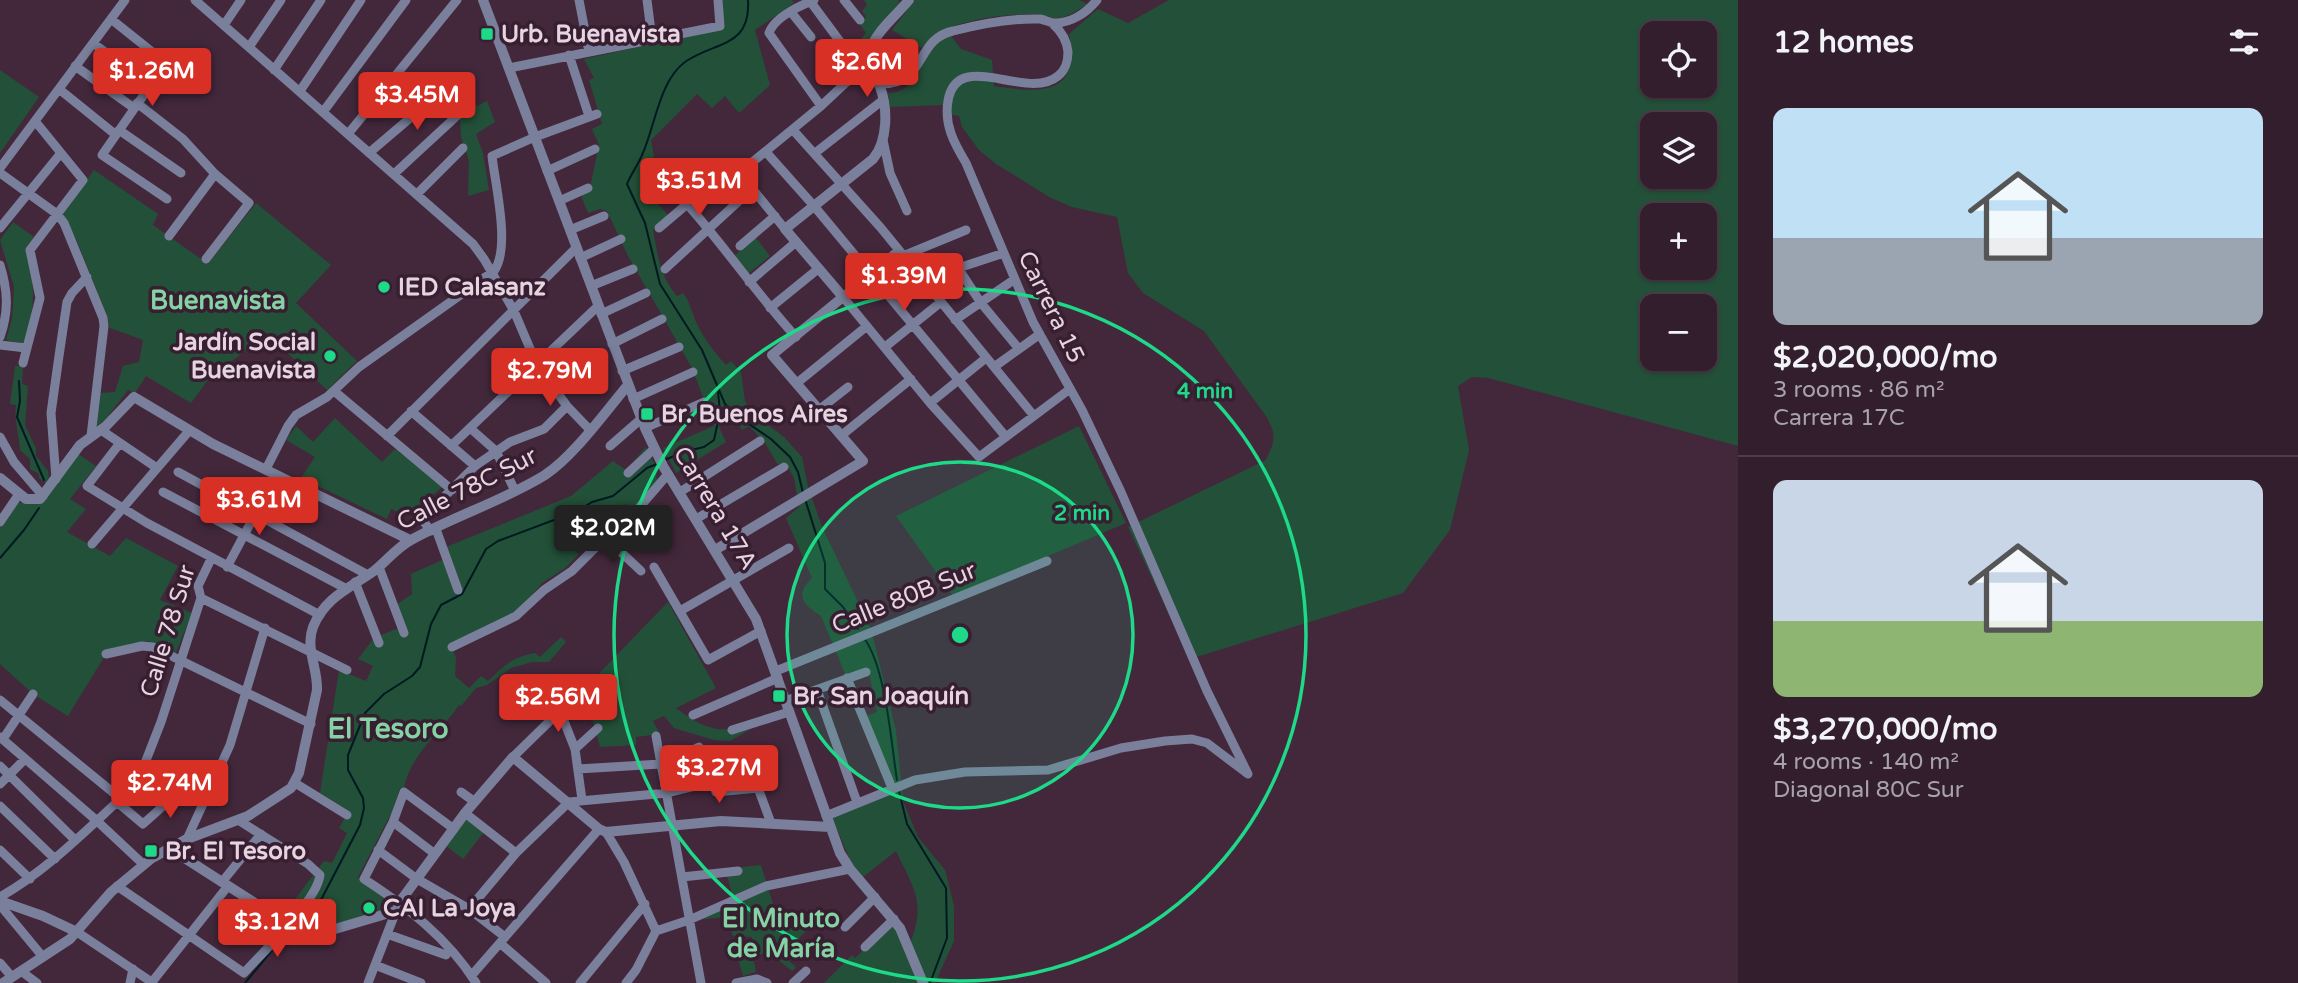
<!DOCTYPE html>
<meta charset="utf-8">
<style>
body{margin:0;font-family:"Varela Round",sans-serif;background:#3a2735;color:#f1f3f6;height:100vh;display:flex;flex-direction:column;font-size:26px;white-space:nowrap}
*{box-sizing:border-box;margin:0}
p{font-size:23px;color:#a8a2aa}
.icon{flex:none;width:38px;height:38px;fill:none;stroke:currentColor;stroke-width:2;stroke-linecap:round;stroke-linejoin:round}
.map{position:relative;flex:1;overflow:hidden}
.panel{display:flex;flex-direction:column;background:#321e2d;width:560px}
.panel>*{flex:none}
.tools{position:absolute;left:1640px;top:21px;display:grid;gap:14px}
.tools a{display:grid;place-items:center;width:77px;height:77px;border-radius:14px;background:#321e2d;box-shadow:0 2px 5px #0004,0 0 0 2px #4d3c49;font-size:35px}
.price{position:absolute;translate:-50% -60px;padding:0 16px;border-radius:7px;background:#d93025;color:#fff;font-size:23px;line-height:46px;filter:drop-shadow(0 2px 4px #0008)}
.price::after{content:'';position:absolute;left:50%;top:42px;width:21px;height:16px;margin-left:-10px;background:inherit;clip-path:polygon(0 0,100% 0,50% 100%)}
.price.selected{background:#222;color:#fff}
ul{padding:0;list-style:none}
li{display:grid;align-content:center;gap:14px;height:371px;padding:0 35px}
li+li{border-top:2px solid #4d3c49}
li span{display:grid;place-items:center;height:217px;border-radius:14px;color:#555}
li>.icon{margin-inline-start:auto}
span .icon{width:126px;height:126px;fill:#fffc;stroke-width:1}
li b{font-size:30px}
h2{display:flex;justify-content:space-between;align-items:center;height:84px;padding:0 35px;font-size:30px}
main{display:flex;flex:1;min-height:0}
.map>svg:first-child{display:block}
.green{fill:#235038;fill-rule:evenodd}
.lines{fill:none;stroke-linecap:round;stroke-linejoin:round}
.stream{stroke:#001a21;stroke-width:2}
.minor{stroke:#7a7f9b;stroke-width:9}
.tertiary{stroke:#7a7f9b;stroke-width:10}
.ring{fill:none;stroke:#1dd988;stroke-width:3.5}
.poi-dot{fill:#1dd988;stroke:#381e31;stroke-width:2.5}
.labels{text-anchor:middle;dominant-baseline:central;stroke-width:7;stroke-linejoin:round;paint-order:stroke}
.poi-label{font-size:24px;font-weight:bold;fill:#e6d4e1;stroke:#381e31;text-anchor:start}
.street-label{font-size:24px;fill:#e6d4e1;stroke:#381e31}
.neighbourhood-label{font-size:26px;font-weight:bold;fill:#85d2a4;stroke:#381e31}
.quarter-label{font-size:28px;font-weight:bold;fill:#85d2a4;stroke:#381e31}
.centre{fill:#1dd988;stroke:#381e31;stroke-width:3.5}
.ring-label{font-size:21px;text-anchor:middle;font-weight:bold;fill:#1dd988;stroke:#381e31;stroke-width:7;stroke-linejoin:round;paint-order:stroke}
</style>
<main>
<div class="map">
<svg width="1738" height="983" viewBox="0 0 1738 983">
<rect width="100%" height="100%" fill="#43283c"/>
<!-- green -->
<path class="green" d="M720 0H792L794 3 755 30 770 85 739 113 725 96 712 108 697 94 651 140 654 156 649 167 657 177 645 190 668 215 653 229C658 256 659 274 677 296L683 293C690 302 692 313 697 324 705 340 714 352 726 365L731 361 741 372 745 401 752 413 784 437 802 457 808 487 823 529 871 629 896 731 903 801 918 837 945 870 954 906V941L935 983H824L852 955 855 958 897 917 911 941C926 901 913 887 896 851L863 877 851 862 832 818 890 793 865 717 877 712 868 668 846 676 821 616C803 605 794 595 812 578L786 518 799 507 794 478 785 462 778 465 765 443 749 426 742 430 733 417 719 427 726 442 676 473 663 448 714 426 692 368 628 256 607 211 600 209 588 213 580 193 590 188 599 145 592 129 602 124 589 80 594 78 584 59 721 29Z
M864 0H898L900 4 868 41 863 55 850 68 845 58 866 33 859 23 866 17 862 11 867 5Z
M915 0H1079L1087 4C1078 11 1065 19 1053 18 1047 17 1043 15 1037 14 1005 14 940 20 922 48L892 30Z
M1169 0H1738V446L1488 378 1472 377 1458 386 1469 450 1450 530 1403 593 1190 659 1128 527 1266 460C1275 441 1277 435 1266 416L1204 331 1143 293 1128 273 1117 217 1072 207 1051 198 996 164 979 150 962 127 959 116 952 115 942 105 890 107 888 93C918 93 919 60 936 43 940 39 946 38 951 36L961 49 992 60 994 86C1040 93 1081 97 1069 34L1098 9 1128 23ZM1652 33H1704V86H1652ZM1652 124H1704V177H1652ZM1652 215H1704V268H1652ZM1652 306H1704V359H1652Z
M0 70 39 97 0 153Z
M457 76 477 106 487 101 495 122 476 134 483 153 489 190 468 196 469 161 461 137 459 100 450 84Z
M94 170 158 214 153 225 208 264 256 203 331 265 296 303 357 361 327 390 265 332 240 355 210 377 191 403 146 376 135 393 128 390 105 420 94 428 99 393 115 392 123 366 139 362 143 340 110 328 107 316 77 241 62 214Z
M13 222 34 237 26 248C36 288 35 305 25 344L6 340 12 319 14 287 0 240Z
M756 238 770 256 748 274 734 256Z
M15 366H23L22 384 28 386 25 425 36 448V456L48 471 49 477 46 483 39 478V474L30 469V459L20 450C19 434 14 422 16 405L10 404Z
M335 418 382 462 395 449 445 485 407 516 391 509 387 519 301 478 315 457 286 440 296 426 313 442Z
M1079 426 1126 523 953 596 896 516Z
M646 447 656 467 657 482 630 513 626 504 603 512 595 505 561 538 579 554 564 569 542 583 525 604 513 613 451 645 456 658 455 676 469 688 481 676 488 681C503 666 513 657 535 653L540 657 561 637 566 642 549 662H532L511 668 487 685 476 688 461 706 459 705C440 734 411 753 404 788H400L392 812 358 877 390 902 385 910 319 929 303 928 283 915 324 861 332 863 347 833 339 828 349 811 320 793 339 670 366 681 373 666 358 659 374 638 404 626 396 605 412 594 411 574 449 557 446 547 571 496 613 461 626 470Z
M78 454 96 466 70 499 86 509 67 532 110 556 126 538 178 566 160 600 192 613 175 655 148 641 109 649 68 716 33 694 0 664V528L18 502 31 504Z
M668 602 716 688 676 708C700 726 717 735 748 726L749 730 730 741 714 740 674 728 664 716 653 721 660 734 636 737V745L600 747 584 689Z
M466 818 484 832 463 859 445 845Z
M761 865 777 917 798 914 811 926 782 955 796 967 792 971 768 952 753 957 756 972 743 976 737 955 752 952V937L733 936 726 917 696 920 735 904 725 869Z"/>
<g class="lines">
<!-- stream -->
<path class="stream" d="M748 0C751 48 715 41 685 62 659 81 655 127 642 155 638 165 631 174 627 184L645 223 660 284 702 350 725 404 737 416 771 439 790 457 798 472 803 493
M19 381 20 401 17 417 44 480
M665 460 683 452 704 447 714 440 720 412 718 392
M806 502 825 563V589L843 607 858 629
M0 558 24 530 39 508
M864 638C886 668 891 742 897 780
M899 791 907 824 946 888 947 938 930 983
M297 926 309 915 322 898 360 825 364 808 363 798 348 770V755L365 713 384 694 412 676 420 667 431 624 441 605 462 594 486 549 498 541 578 511 592 502 613 496 647 468 657 464
M279 942 291 932
M245 983 273 949"/>
<!-- minor -->
<path class="minor" d="M195 0 473 244 484 259 514 311 537 365 567 406 589 429
M579 0 589 52
M647 0 652 39
M814 0C799 6 774 18 769 33L821 106
M844 0 860 20
M810 1 847 51
M791 12 811 37
M111 19 166 63 102 155 167 199
M1053 24C1061 31 1067 41 1068 52 1068 61 1065 71 1058 76 1027 102 957 47 948 101 944 125 954 143 966 163L1033 322 1082 410 1121 492 1207 691 1248 774
M224 25 241 0
M93 43 150 85
M249 47 281 0
M569 55 589 116
M827 56 847 82
M75 66 134 108
M509 68 720 26 718 0
M274 70 321 0
M879 84C929 85 913 40 953 31 980 24 1012 18 1040 19 1046 20 1050 23 1055 23 1072 23 1087 12 1097 0
M59 89 116 135
M300 91 361 0
M137 103 183 139 215 174 249 203 206 259
M323 112 406 0
M119 130 181 173
M793 130 881 228 1034 416
M348 134 457 0
M883 140 890 173 907 211
M766 152 814 206 1006 437
M369 153 450 84
M815 153 883 100
M0 168 125 0
M547 171 595 149
M0 173 57 214 64 223 103 318 104 326 91 436
M739 173 821 106 869 61
M394 174 460 113
M723 174 733 165 785 229
M417 194 463 148
M559 201 588 188
M687 204C725 247 757 294 796 337
M0 228 61 153
M659 228 706 188
M570 230 604 216
M169 236 215 174
M740 246 775 216
M898 251 843 297 930 403 979 457 1070 389
M903 256 966 230
M580 258 621 239
M0 265C8 291 9 311 0 337
M958 268 981 303 1019 349
M665 269 752 189
M922 280 1004 253
M749 282 796 242
M591 286 633 269
M770 308 818 269
M601 314 646 293
M955 320 1015 279
M612 344 662 319
M0 345 26 348
M885 347 941 302
M23 363 40 298 30 250 83 180 35 121
M994 367 1040 334
M622 371 679 347
M797 383 867 326
M334 391 452 490
M633 399 693 372
M930 403 986 358
M820 409 848 387
M411 411 475 466
M470 428 496 451 515 491
M645 428 704 402
M101 430 157 468
M842 435 911 379
M387 436 576 248
M0 437 14 462 43 496
M120 443 87 486 147 523 320 615
M451 446 598 306
M610 446 641 419
M266 469 288 426 296 415 327 397 359 367 494 271C511 248 495 184 492 156L535 137 597 114
M178 472 368 575
M628 473 654 449
M56 479 51 413 59 356 67 302 72 293 87 277
M163 492 345 588
M680 492 760 441
M696 519 784 467
M0 522 19 494
M436 529 458 590
M431 531 420 517 441 500 475 466 510 442 544 429 567 406
M606 538 641 571
M92 544 189 431
M227 567 266 494
M379 567 404 633
M654 567 708 660 761 631
M355 582 379 643
M201 598 347 670
M680 611 789 548
M452 647 516 616 544 590 572 571 600 543 626 523 668 474
M106 654 142 646 153 647 311 724
M776 671 1047 561
M847 678 892 788
M817 690 857 802
M0 700 121 799
M785 701 866 672
M560 711 575 749 582 800
M693 715 778 678
M732 730 789 712
M656 736 701 983
M0 737 96 820 143 864
M3 739 33 694
M575 749 598 728
M513 757 560 711 578 689
M0 766 75 840
M578 769 661 764 699 747 716 792 758 788 771 823
M295 783 347 815
M0 784 25 759
M461 792 475 802
M117 802 143 824 162 807 169 794
M0 806 55 859
M465 813 516 853
M826 816 915 780 965 772 1048 770 1121 748 1165 741 1192 739 1207 743 1248 774
M393 822 435 854
M454 829 404 792 393 822 364 879C407 907 448 938 476 983
M606 832 624 862 656 931
M187 839 230 745 265 628
M0 850 30 879
M378 850 417 879 469 909 505 937
M682 877 738 871
M222 882 261 834
M117 886 244 973C263 952 317 901 320 875L308 864 238 820
M0 897C49 869 87 829 128 792L138 781 161 722 201 598 198 586 211 559
M0 905 43 957
M469 909 516 853 569 802 667 793 712 782
M845 927 875 897
M77 932 153 983
M387 934 446 955
M500 943 546 983
M865 947 894 919
M0 963 12 977
M375 965 421 983
M21 971 37 983
M472 975 599 829
M152 982 228 886
M130 983 133 969
M368 983 396 911
M580 983 645 904
M626 983 636 970 656 931 689 920 766 886 850 869
M736 983 757 979 767 983
M793 983 806 971"/>
<!-- tertiary -->
<path class="tertiary" d="M483 0 645 428 663 466 756 619 840 853 850 869 900 928 923 983
M0 478 26 499H40L80 445 106 426 134 397 213 444 410 540
M715 550 863 461 772 355 843 297 785 229 873 159C888 141 888 108 880 87 875 74 867 66 870 51 875 32 897 15 909 0
M169 848 297 930 308 934H318L396 911 402 899 465 813 513 757 599 829 606 832 721 821 830 827
M0 901 43 916 77 932
M3 983 70 939 111 892 152 858 187 839 248 816 291 788 299 773 317 690C318 669 305 648 313 627 325 597 350 588 374 571 387 561 396 548 411 540 454 516 503 501 545 475 574 456 605 412 628 385"/>
</g>
<!-- distance rings -->
<circle cx="960" cy="635" r="173" fill="#1dd988" fill-opacity=".12"/>
<g class="ring">
<circle cx="960" cy="635" r="173"/>
<circle cx="960" cy="635" r="346"/>
</g>
<!-- markers -->
<g class="poi-dot">
<rect x="480" y="27" width="14" height="14" rx="3.5"/>
<circle cx="384" cy="287" r="7"/>
<circle cx="330" cy="356" r="7"/>
<rect x="640" y="407" width="14" height="14" rx="3.5"/>
<rect x="772" y="689" width="14" height="14" rx="3.5"/>
<rect x="144" y="844" width="14" height="14" rx="3.5"/>
<circle cx="369" cy="908" r="7"/>
</g>
<g class="labels">
<!-- poi labels -->
<g class="poi-label">
<text x="501" y="34">Urb. Buenavista</text>
<text x="398" y="287">IED Calasanz</text>
<text x="316" y="342" text-anchor="end">Jardín Social<tspan x="316" dy="28">Buenavista</tspan></text>
<text x="661" y="414">Br. Buenos Aires</text>
<text x="793" y="696">Br. San Joaquín</text>
<text x="165" y="851">Br. El Tesoro</text>
<text x="383" y="908">CAI La Joya</text>
</g>
<!-- street labels -->
<g class="street-label">
<text transform="translate(1051 307) rotate(64)">Carrera 15</text>
<text transform="translate(467 489) rotate(-27)">Calle 78C Sur</text>
<text transform="translate(715 508) rotate(59)">Carrera 17A</text>
<text transform="translate(904 598) rotate(-22)">Calle 80B Sur</text>
<text transform="translate(168 631) rotate(-73)">Calle 78 Sur</text>
</g>
<!-- neighbourhood labels -->
<g class="neighbourhood-label">
<text x="218" y="300">Buenavista</text>
<text x="781" y="918">El Minuto<tspan x="781" dy="30">de María</tspan></text>
</g>
<!-- quarter labels -->
<g class="quarter-label">
<text x="388" y="729">El Tesoro</text>
</g>
</g>
<circle cx="960" cy="635" r="10" class="centre"/>
<g class="ring-label">
<text x="1205" y="398">4 min</text>
<text x="1082" y="520">2 min</text>
</g>
</svg>
<div class="tools">
<a><svg class="icon" aria-label="locate" viewBox="0 0 24 24"><circle cx="12" cy="12" r="6"/><path d="M12 2v4M12 18v4M2 12h4M18 12h4"/></svg></a>
<a><svg class="icon" aria-label="layers" viewBox="0 0 24 24"><path d="M12 4l9 5-9 5-9-5zM3 14l9 5 9-5"/></svg></a>
<a>+</a>
<a>−</a>
</div>
<b class="price" style="left:867px;top:99px">$2.6M</b>
<b class="price" style="left:152px;top:108px">$1.26M</b>
<b class="price" style="left:417px;top:132px">$3.45M</b>
<b class="price" style="left:699px;top:218px">$3.51M</b>
<b class="price" style="left:904px;top:313px">$1.39M</b>
<b class="price" style="left:550px;top:408px">$2.79M</b>
<b class="price" style="left:259px;top:537px">$3.61M</b>
<b class="price selected" style="left:613px;top:565px">$2.02M</b>
<b class="price" style="left:558px;top:734px">$2.56M</b>
<b class="price" style="left:719px;top:805px">$3.27M</b>
<b class="price" style="left:170px;top:820px">$2.74M</b>
<b class="price" style="left:277px;top:959px">$3.12M</b>
</div>
<section class="panel">
<h2>12 homes<svg class="icon" aria-label="filters" viewBox="0 0 24 24"><path d="M4 7h16M4 17h16"/><circle cx="9" cy="7" r="2"/><circle cx="15" cy="17" r="2"/></svg></h2>
<ul>
<li><span style="background:linear-gradient(#bfe0f5 60%,#9aa5b1 0)"><svg class="icon" aria-label="home" viewBox="0 0 24 24"><path d="M3 11l9-7 9 7M6 9v11h12V9"/></svg></span><div><b>$2,020,000/mo</b><p>3 rooms · 86 m²</p><p>Carrera 17C</p></div></li>
<li><span style="background:linear-gradient(#c9d6e8 65%,#8fb573 0)"><svg class="icon" aria-label="home" viewBox="0 0 24 24"><path d="M3 11l9-7 9 7M6 9v11h12V9"/></svg></span><div><b>$3,270,000/mo</b><p>4 rooms · 140 m²</p><p>Diagonal 80C Sur</p></div></li>
</ul>
</section>
</main>
